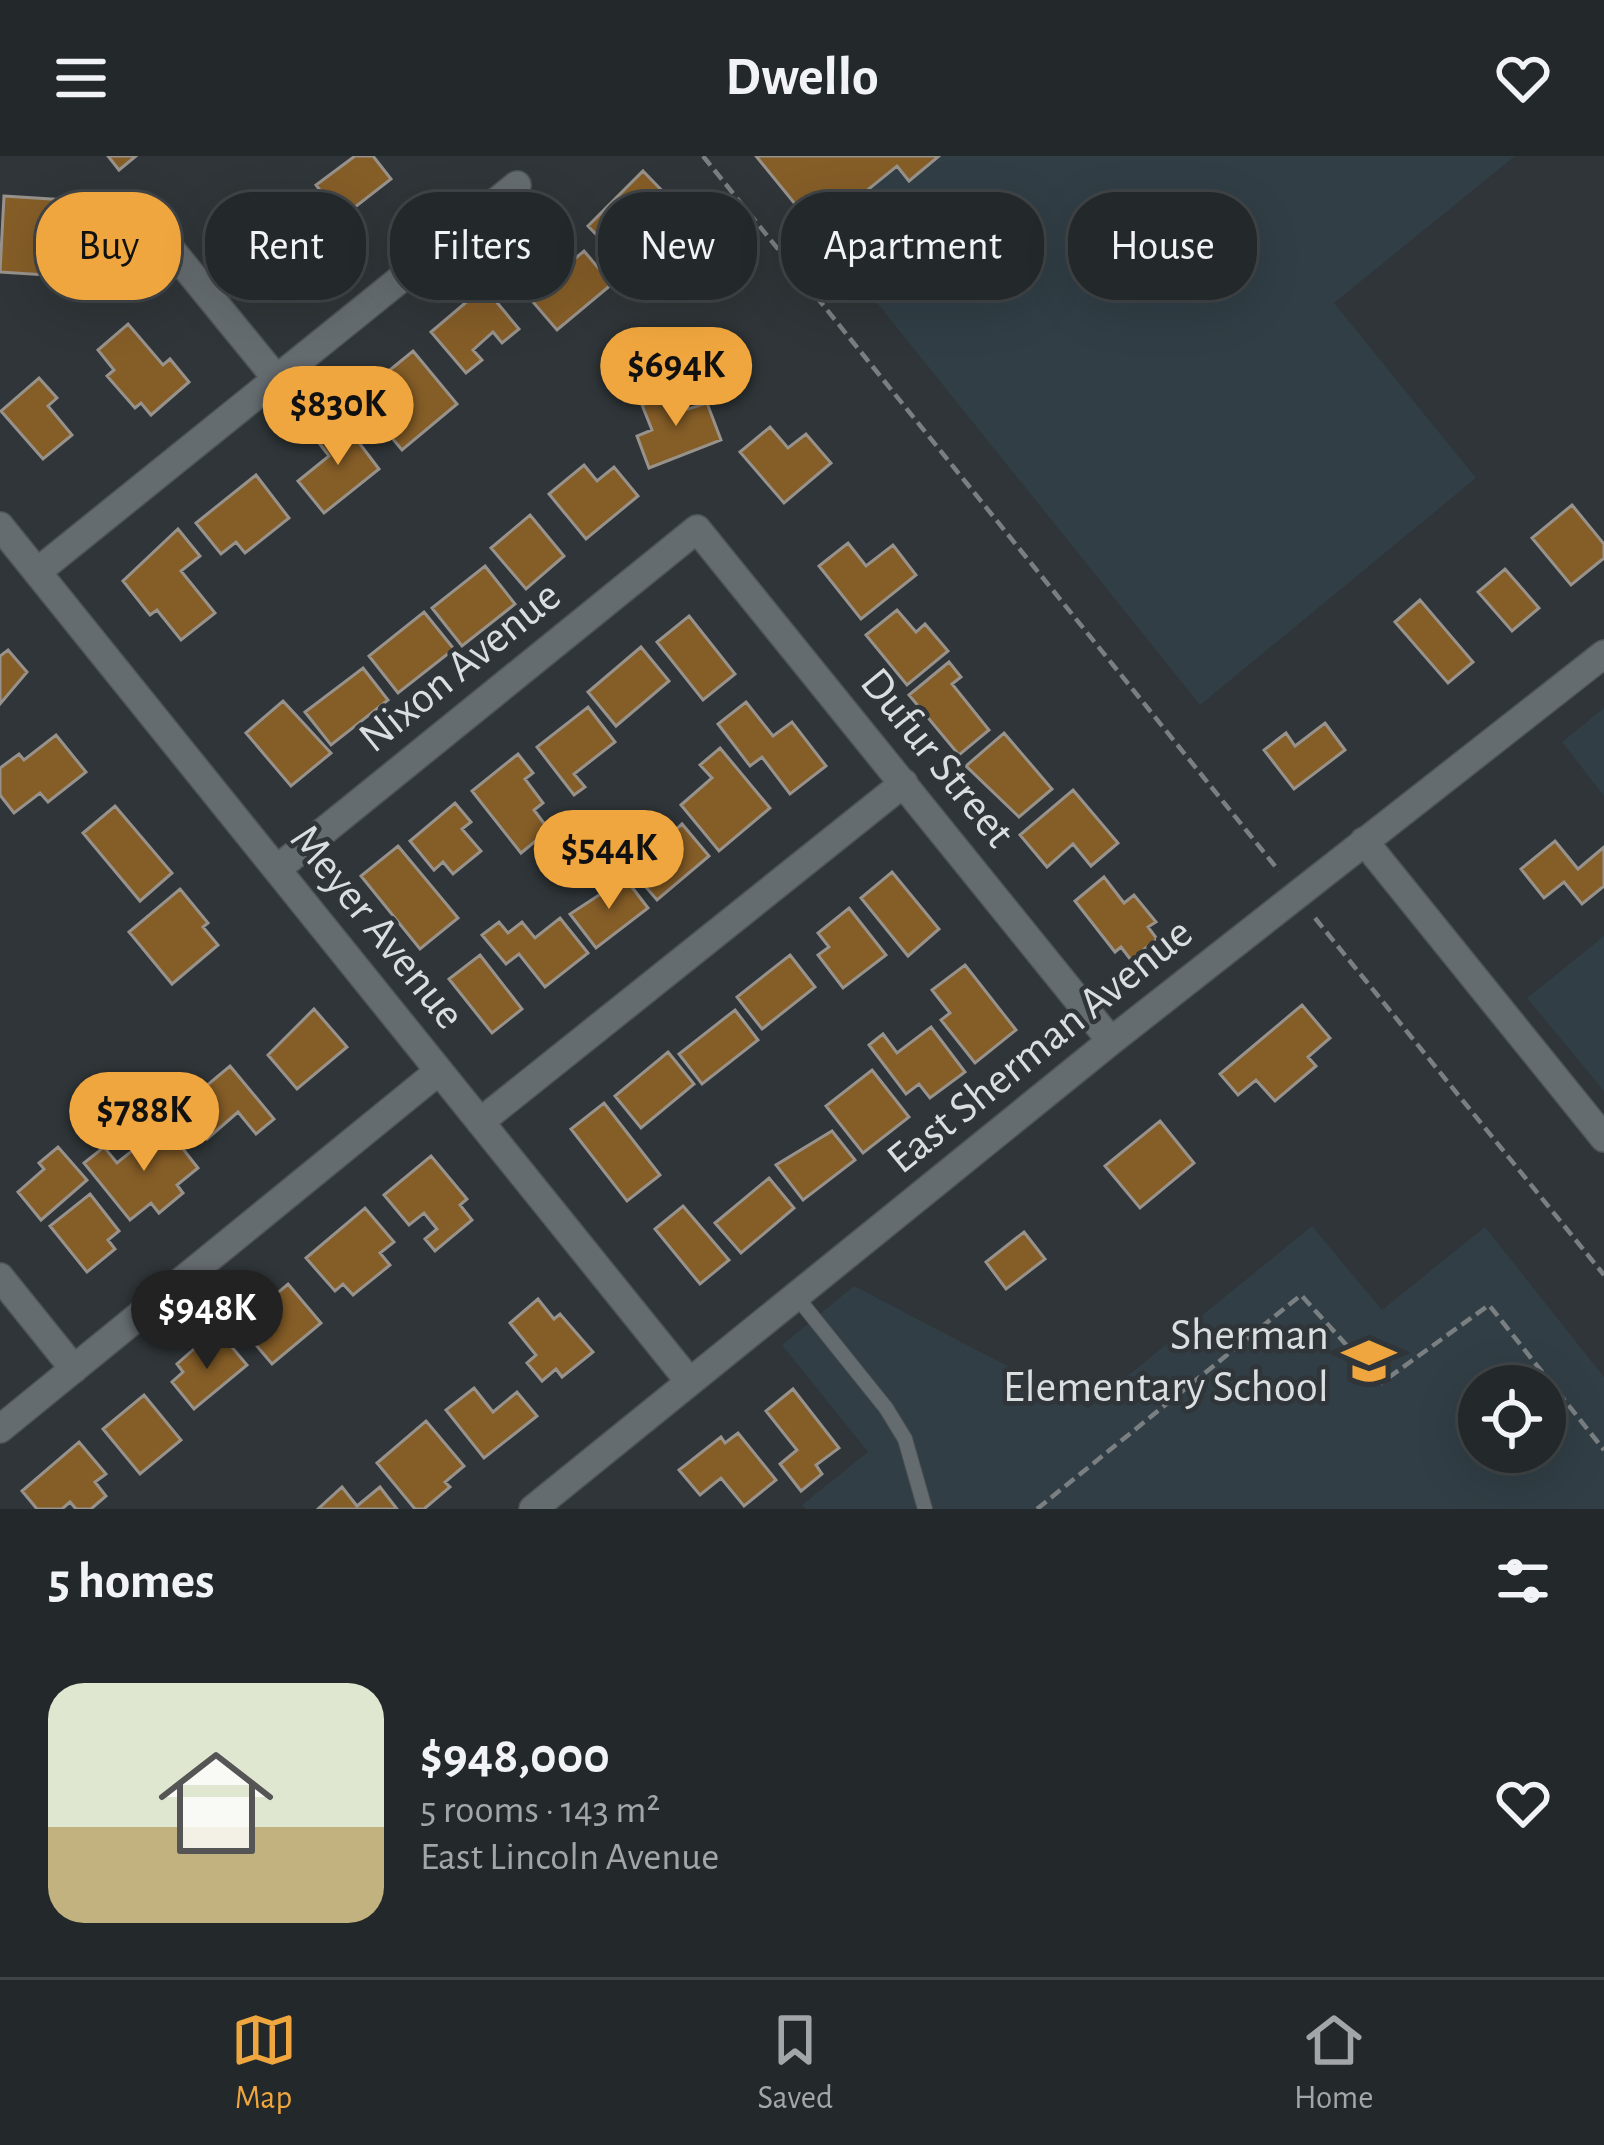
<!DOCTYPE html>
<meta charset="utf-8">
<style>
body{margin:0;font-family:"Alegreya Sans",sans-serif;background:#2f3436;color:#f1f3f6;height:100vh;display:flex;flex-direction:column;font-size:45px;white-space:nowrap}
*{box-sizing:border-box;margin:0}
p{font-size:39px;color:#a3a6a8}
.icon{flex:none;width:66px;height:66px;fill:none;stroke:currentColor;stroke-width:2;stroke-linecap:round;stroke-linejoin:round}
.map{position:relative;height:1353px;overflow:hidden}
.details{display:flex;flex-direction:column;background:#23282a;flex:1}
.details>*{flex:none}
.top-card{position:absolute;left:36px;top:36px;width:1533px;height:108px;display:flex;gap:24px}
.controls{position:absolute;left:1458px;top:1209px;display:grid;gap:24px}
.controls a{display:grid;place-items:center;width:108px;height:108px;border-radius:50%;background:#23282a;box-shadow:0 12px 48px #0002,0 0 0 3px #404447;font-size:60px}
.price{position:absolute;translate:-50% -102px;padding:0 27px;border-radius:42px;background:#f0a63f;color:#111;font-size:39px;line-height:78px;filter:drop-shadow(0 3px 6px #0008)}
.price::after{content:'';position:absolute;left:50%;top:72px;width:36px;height:27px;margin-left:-18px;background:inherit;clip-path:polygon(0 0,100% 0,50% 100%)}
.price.active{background:#222;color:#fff}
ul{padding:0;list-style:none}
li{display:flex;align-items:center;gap:36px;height:300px;padding:0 48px}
li span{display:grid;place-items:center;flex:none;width:336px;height:240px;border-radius:36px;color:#555}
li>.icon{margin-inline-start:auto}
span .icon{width:144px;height:144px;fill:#fffc;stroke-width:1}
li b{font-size:51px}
h2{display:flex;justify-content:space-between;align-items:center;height:144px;padding:0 48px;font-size:51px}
.pill{padding:0 42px;border-radius:48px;background:#23282a;box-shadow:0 12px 48px #0002,0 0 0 3px #404447;font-size:42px;line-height:108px}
.pill.active{background:#f0a63f;color:#111}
header{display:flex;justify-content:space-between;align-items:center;height:156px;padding:0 48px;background:#23282a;font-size:54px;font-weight:600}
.tabs{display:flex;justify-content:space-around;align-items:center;height:168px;border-top:3px solid #404447;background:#23282a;font-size:33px;color:#a3a6a8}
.tabs a{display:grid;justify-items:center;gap:6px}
.tabs .active{color:#f0a63f}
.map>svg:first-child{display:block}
.built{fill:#313e45;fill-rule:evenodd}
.building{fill:#855d27;stroke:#98928c;stroke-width:3}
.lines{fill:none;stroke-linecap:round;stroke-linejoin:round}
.lane-casing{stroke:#4e5356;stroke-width:16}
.street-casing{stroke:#4e5356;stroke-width:30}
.path{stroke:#7a7f82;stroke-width:4.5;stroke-dasharray:12 6;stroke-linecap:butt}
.lane{stroke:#656c70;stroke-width:14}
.street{stroke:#656c70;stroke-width:27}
.labels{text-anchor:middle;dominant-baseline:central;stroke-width:9;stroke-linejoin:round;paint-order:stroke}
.street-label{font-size:45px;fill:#dadee0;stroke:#2f3538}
.poi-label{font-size:45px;fill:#dadee0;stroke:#2f3538;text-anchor:end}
</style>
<header><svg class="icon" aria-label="menu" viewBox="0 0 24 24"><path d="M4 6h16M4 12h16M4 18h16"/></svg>Dwello<svg class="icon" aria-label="heart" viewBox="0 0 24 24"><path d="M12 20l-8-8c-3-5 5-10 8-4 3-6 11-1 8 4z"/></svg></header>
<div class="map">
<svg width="1604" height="1353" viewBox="0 0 1604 1353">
<rect width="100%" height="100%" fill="#2f3538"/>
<!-- built -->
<path class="built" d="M759 0H1515L1334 147 1476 322 1200 549Z
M1604 552V640L1562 586Z
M1604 780V935L1527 842Z
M1312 1070 1382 1154 1485 1071 1604 1221V1353H806L802 1349 868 1296 782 1189 854 1130 1088 1252ZM1479 1230H1545V1296H1479Z"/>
<!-- building -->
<path class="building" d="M108 0H136L119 14Z
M355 0H373L391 23 341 62 316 29Z
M756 0H939L909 25 897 10 817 75Z
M643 15 672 45 617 100 588 70Z
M4 40 66 44 61 120 0 116Z
M250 50 312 54 309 97 247 93Z
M584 95 612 128 557 174 515 125 539 104 553 121Z
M484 131 519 173 502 187 493 176 473 194 482 204 466 217 431 176Z
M128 168 163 209 170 203 189 226 151 259 141 247 135 252 107 220 114 214 98 194Z
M413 195 457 248 402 294 377 264 405 242 385 218Z
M39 222 57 242 48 250 72 279 43 303 1 255Z
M681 235 688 253 707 247 721 284 649 312 637 280 652 274 642 249Z
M341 263 379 313 324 357 298 325 329 300 316 283Z
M770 271 788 292 806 278 831 307 784 347 740 296Z
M584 309 597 325 614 311 638 340 586 383 549 338Z
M256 319 289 362 245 397 236 386 221 398 196 367Z
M1572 349 1604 388V402L1571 429 1532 382Z
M530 359 564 400 526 433 491 392Z
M178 373 200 400 181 415 215 457 181 484 157 454 150 459 123 425Z
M848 387 866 410 893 389 916 419 861 463 819 410Z
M485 410 515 448 462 490 432 452Z
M1505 413 1539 452 1512 475 1478 436Z
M1420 444 1473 506 1448 527 1395 466Z
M897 454 916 476 925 468 948 495 907 529 866 479Z
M424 456 454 493 398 537 369 500Z
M689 460 735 518 703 544 657 486Z
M641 491 669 525 616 570 588 536Z
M8 494 27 516 0 548V500Z
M949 506 961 521 952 528 989 574 959 599 909 539Z
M363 512 388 544 331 589 305 556Z
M283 545 331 597 291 630 246 577Z
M746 546 773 580 792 566 826 610 790 638 762 601 750 610 718 568Z
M588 551 615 586 574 618 585 631 574 639 537 591Z
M1325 567 1345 594 1294 633 1264 594 1286 577 1295 590Z
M1004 577 1052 633 1019 661 966 610Z
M56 579 86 616 48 646 40 637 14 657 0 639V612L19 598 24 604Z
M720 592 770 652 719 695 681 649 712 622 700 609Z
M518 598 533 617 525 623 543 647 534 654 549 674 521 697 472 635Z
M1073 634 1118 687 1091 710 1073 688 1047 711 1020 679Z
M455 647 471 666 462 673 481 695 453 718 443 706 434 714 410 685Z
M115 650 172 717 140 745 83 677Z
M656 661 671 678 682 668 709 700 657 744 632 715 651 698 635 679Z
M1555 685 1578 713 1604 691V730L1582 748 1564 726 1544 742 1521 713Z
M398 690 458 762 420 793 361 720Z
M892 716 939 773 908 800 861 742Z
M1104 721 1124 747 1134 739 1156 766 1148 771 1157 783 1131 804 1121 791 1115 796 1075 745Z
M625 722 648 752 596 792 570 758Z
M180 733 208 767 203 771 218 789 172 828 129 776Z
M849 752 886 799 843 832 818 799 829 791 818 777Z
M560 762 588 797 545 831 519 798 506 808 482 779 499 766 508 777 522 766 535 782Z
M480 799 522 853 492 877 449 823Z
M790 799 815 831 762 873 737 841Z
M965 809 1016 874 975 907 941 864 950 857 932 834Z
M1302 849 1330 882 1308 901 1316 910 1275 945 1256 924 1238 939 1220 918Z
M314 853 347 891 297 933 268 899Z
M735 854 758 884 702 928 679 898Z
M931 871 965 916 930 942 919 928 906 938 869 889 883 878 897 897Z
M668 896 694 928 641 972 615 940Z
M230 910 274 963 256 978 238 956 207 983 181 951Z
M872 914 909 961 863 997 826 950Z
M604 947 660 1019 627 1045 571 973Z
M1160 965 1194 1007 1140 1052 1105 1010Z
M164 969 198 1012 177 1029 183 1037 159 1057 151 1047 130 1064 84 1007 104 991 117 1007Z
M832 975 855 1004 803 1044 776 1009Z
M58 991 87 1024 41 1064 18 1036 44 1013 39 1007Z
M431 1000 467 1043 460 1049 472 1064 435 1095 425 1083 437 1073 424 1057 409 1069 384 1039Z
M769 1022 794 1052 741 1097 715 1067Z
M90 1038 119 1075 108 1084 115 1093 87 1116 50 1070Z
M683 1050 729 1104 700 1128 655 1073Z
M365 1052 394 1086 380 1097 390 1109 353 1139 343 1128 335 1135 306 1102Z
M1024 1076 1045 1103 1006 1133 986 1106Z
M288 1128 321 1167 272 1208 235 1164 250 1151 254 1157Z
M538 1143 554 1163 560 1158 593 1196 562 1221 556 1213 542 1225 527 1207 536 1199 510 1167Z
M225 1183 247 1209 194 1253 172 1226 183 1216 177 1208 195 1192 203 1201Z
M474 1232 493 1256 517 1236 537 1260 484 1302 446 1254Z
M793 1233 839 1292 816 1309 822 1318 801 1335 780 1308 797 1294 766 1255Z
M144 1239 181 1284 140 1318 103 1273Z
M426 1265 464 1310 445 1326 450 1331 424 1353H415L377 1307Z
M738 1277 776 1324 744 1350 721 1322 700 1339 679 1314 721 1281 725 1287Z
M79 1286 106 1318 95 1326 106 1340 91 1353H76L70 1346 62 1353H37L22 1335Z
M342 1331 357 1350 380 1331 397 1353H318Z"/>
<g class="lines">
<!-- lane casing -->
<g class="lane-casing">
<path id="lane" d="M796 1140 886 1252 905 1283 925 1353"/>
</g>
<!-- street casing -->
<g class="street-casing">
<path id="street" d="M169 91 276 222
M0 370 689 1225
M37 416 517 29
M1364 685 1604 982
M277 713 697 373 1111 885
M480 966 904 627
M0 1121 74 1213
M0 1273 439 915
M533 1353 1111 885 1604 498"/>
</g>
<!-- path -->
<path class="path" d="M703 0 1279 715
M1315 762 1604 1119
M1037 1353 1301 1139 1381 1227 1489 1149 1604 1294"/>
<!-- lane -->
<use href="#lane" class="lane"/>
<!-- street -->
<use href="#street" class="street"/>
</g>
<!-- icons -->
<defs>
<g id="school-bare" transform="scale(4.14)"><path d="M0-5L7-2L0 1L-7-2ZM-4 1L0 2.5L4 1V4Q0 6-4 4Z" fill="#f0a63f" stroke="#2f3538" stroke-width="2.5" paint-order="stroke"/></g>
</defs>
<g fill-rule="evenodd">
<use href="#school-bare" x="1369" y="1205"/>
</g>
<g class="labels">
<!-- street labels -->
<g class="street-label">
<text transform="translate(460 511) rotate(-39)">Nixon Avenue</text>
<text transform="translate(937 602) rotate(51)">Dufur Street</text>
<text transform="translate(377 771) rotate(51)">Meyer Avenue</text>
<text transform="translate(1040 890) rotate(-39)">East Sherman Avenue</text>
</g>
<!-- poi labels -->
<g class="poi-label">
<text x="1329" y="1179">Sherman<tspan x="1329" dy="52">Elementary School</tspan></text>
</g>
</g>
</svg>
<div class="controls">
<a><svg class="icon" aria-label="locate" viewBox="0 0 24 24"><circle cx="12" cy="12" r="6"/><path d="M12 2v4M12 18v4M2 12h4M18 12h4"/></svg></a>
</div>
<b class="price" style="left:676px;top:273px">$694K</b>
<b class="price" style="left:338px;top:312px">$830K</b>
<b class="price" style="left:609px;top:756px">$544K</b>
<b class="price" style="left:144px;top:1018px">$788K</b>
<b class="price active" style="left:207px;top:1216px">$948K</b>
<div class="top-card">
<a class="pill active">Buy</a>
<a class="pill">Rent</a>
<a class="pill">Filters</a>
<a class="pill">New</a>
<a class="pill">Apartment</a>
<a class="pill">House</a>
</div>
</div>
<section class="details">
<h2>5 homes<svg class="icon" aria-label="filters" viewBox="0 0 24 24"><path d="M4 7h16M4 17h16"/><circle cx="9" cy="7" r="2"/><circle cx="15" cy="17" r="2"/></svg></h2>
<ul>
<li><span style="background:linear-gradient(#dfe7d0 60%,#c2b280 0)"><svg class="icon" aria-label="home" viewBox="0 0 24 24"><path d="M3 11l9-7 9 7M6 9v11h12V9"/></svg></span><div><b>$948,000</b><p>5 rooms · 143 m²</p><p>East Lincoln Avenue</p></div><svg class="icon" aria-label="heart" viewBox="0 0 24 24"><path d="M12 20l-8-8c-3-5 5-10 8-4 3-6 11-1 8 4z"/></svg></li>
</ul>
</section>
<nav class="tabs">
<a class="active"><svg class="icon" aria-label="map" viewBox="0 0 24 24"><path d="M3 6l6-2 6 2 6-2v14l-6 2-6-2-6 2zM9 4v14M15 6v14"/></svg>Map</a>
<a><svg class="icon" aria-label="saved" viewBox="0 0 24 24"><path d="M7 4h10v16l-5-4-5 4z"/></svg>Saved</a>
<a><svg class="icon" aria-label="home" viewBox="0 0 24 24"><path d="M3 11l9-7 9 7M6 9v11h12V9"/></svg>Home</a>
</nav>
